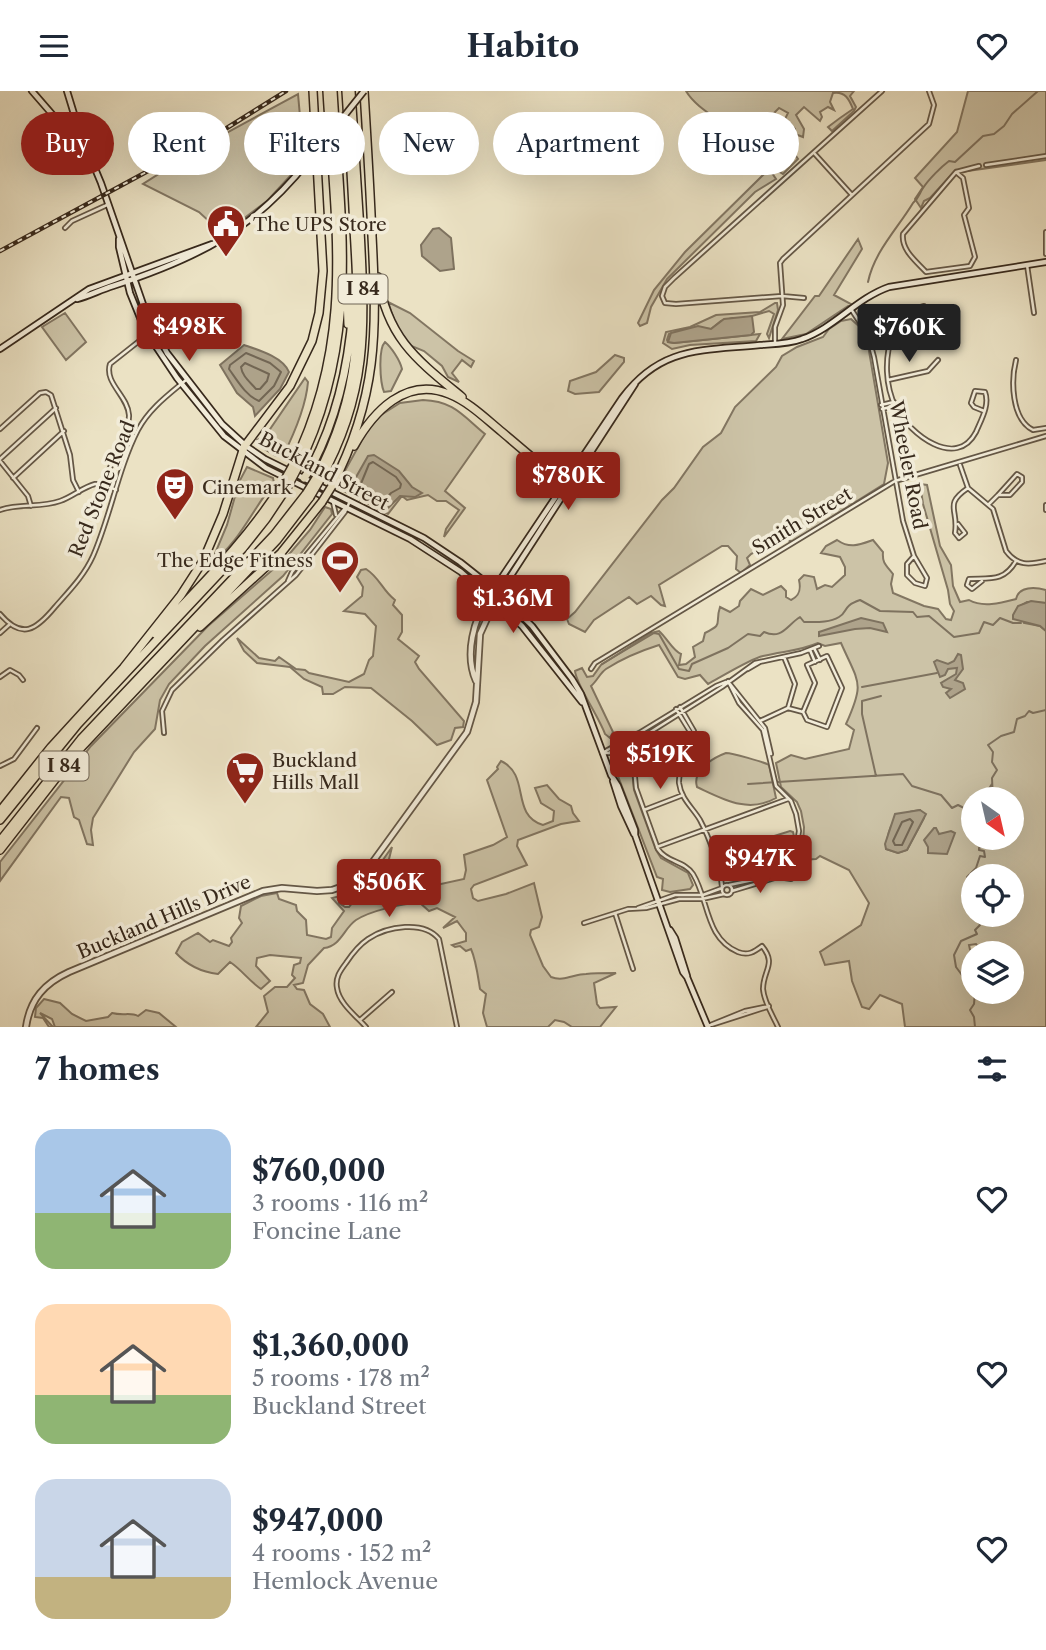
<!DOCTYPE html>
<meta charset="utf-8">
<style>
body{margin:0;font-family:"Libre Caslon Text",serif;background:#f2f2f3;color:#1f2937;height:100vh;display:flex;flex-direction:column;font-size:26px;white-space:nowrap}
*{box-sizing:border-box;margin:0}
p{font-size:23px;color:#747a83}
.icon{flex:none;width:38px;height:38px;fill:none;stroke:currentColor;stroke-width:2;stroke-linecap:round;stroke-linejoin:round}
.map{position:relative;height:936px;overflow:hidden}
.side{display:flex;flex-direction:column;background:#fff;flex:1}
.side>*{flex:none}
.guide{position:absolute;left:21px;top:21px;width:1004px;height:63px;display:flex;gap:14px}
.needle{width:46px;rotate:146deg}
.fabs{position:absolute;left:961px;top:696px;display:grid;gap:14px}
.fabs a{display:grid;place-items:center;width:63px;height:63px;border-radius:50%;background:#fff;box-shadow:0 7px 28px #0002;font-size:35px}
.price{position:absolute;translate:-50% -60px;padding:0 16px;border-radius:7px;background:#8f2418;color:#fff;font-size:23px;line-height:46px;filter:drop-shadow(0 2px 4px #0008)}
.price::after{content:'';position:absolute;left:50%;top:42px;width:21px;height:16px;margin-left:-10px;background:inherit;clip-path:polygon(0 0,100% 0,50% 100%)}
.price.current{background:#222;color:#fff}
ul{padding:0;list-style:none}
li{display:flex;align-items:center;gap:21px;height:175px;padding:0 35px}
li span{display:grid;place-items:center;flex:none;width:196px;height:140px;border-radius:21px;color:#555}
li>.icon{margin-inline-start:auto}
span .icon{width:84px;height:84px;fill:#fffc;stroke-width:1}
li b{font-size:30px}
h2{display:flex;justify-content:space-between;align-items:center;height:84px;padding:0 35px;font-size:30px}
.tag{padding:0 24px;border-radius:32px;background:#fff;box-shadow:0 7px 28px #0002;font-size:24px;line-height:63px}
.tag.current{background:#8f2418;color:#fff}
header{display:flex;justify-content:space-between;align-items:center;height:91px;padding:0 35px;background:#fff;font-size:32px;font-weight:700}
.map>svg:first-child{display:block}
.green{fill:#ccc3a7;stroke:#827662;stroke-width:2;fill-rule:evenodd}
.water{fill:#aea38b;stroke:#7e725f;stroke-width:2}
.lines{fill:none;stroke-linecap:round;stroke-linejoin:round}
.shore{stroke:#726654;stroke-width:2}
.stream{stroke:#7e725f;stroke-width:2}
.minor-casing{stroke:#645746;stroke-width:6}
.tertiary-casing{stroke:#645746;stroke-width:8}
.secondary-casing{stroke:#37291c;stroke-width:8}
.motorway-casing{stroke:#37291c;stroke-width:10}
.minor{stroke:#f2ecd9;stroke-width:2.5}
.tertiary{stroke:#f2ecd9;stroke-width:4.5}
.secondary{stroke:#f2ecd9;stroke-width:4.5}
.motorway{stroke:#ebe2c4;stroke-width:7}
.rail-casing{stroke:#37291c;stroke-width:4.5}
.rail{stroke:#f2ecd9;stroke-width:2;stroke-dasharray:5;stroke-linecap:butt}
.secondary-bridge-casing{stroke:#37291c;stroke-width:8;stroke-linecap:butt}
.motorway-bridge-casing{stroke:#37291c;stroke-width:10;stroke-linecap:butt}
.secondary-bridge{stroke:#f2ecd9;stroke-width:4.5}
.motorway-bridge{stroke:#ebe2c4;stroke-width:7}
.labels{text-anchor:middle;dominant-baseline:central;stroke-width:7;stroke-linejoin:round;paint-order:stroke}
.shield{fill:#f2ecd9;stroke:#6f6455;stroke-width:2}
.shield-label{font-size:18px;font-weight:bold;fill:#37291c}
.poi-label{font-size:19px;fill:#37291c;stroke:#f2ecd9;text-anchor:start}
.street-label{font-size:19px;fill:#37291c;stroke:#f2ecd9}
</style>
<header><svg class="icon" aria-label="menu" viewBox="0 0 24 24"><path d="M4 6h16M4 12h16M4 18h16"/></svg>Habito<svg class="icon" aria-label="heart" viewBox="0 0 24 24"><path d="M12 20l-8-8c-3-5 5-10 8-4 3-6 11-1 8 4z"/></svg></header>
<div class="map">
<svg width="1046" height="936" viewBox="0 0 1046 936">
<rect width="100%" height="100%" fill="#ebe2c4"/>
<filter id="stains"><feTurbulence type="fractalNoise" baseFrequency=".00286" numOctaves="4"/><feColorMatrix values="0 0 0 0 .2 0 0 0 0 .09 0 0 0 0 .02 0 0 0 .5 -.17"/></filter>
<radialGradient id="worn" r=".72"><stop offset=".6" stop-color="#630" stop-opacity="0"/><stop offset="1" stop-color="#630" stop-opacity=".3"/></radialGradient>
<!-- green -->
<path class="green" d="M686 0H854L850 5 856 16 854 20 832 40 828 36C837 29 844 24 853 18 849 8 845 0 833 2L830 11 834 19 828 16 820 21 822 26 820 30 804 16 796 24 804 38 803 46 795 43V38L785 28 788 22 779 17 769 27 798 68 783 83 775 78 770 68 784 58V53L775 45 765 52 766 56 764 57 755 45 762 39V36L760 35 754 40 749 37V48L776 88 755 101 667 188 651 216 647 232 640 235 638 232 654 199 685 161 764 83 745 53 742 36 733 40C718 27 696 17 686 0Z
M968 0H1046V69L953 82 930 107 924 110 921 117 915 108 923 96 915 87 957 41Z
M298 3 304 70 267 110 226 141 223 143 199 121 143 93 206 53Z
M858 148 862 158 834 204 851 213 806 243 782 248 815 205H819Z
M388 211 410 222 458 260 474 270 471 276 462 269 452 282 459 291 448 286 442 275 424 260 409 254 397 237Z
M775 212H777L778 219 769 247 767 243 774 223 769 220 742 228 733 227 721 230 711 238C694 236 686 238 669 243L667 249 668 251 674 252 760 243 756 250 690 254 672 258 663 252 666 241 690 236 716 224 760 221Z
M65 222 86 251 66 269 42 236Z
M851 228 862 238 867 248 888 372 884 393 792 451 782 446 751 463 747 467 750 474 741 482 736 478 737 465 728 455H722L659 494 665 515 661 514 651 505 637 513 629 506 594 529 585 541 569 533 567 528 575 521 662 409 674 397 703 356 721 342 735 316 776 276 782 265 797 256 823 246 829 238 841 230Z
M385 251C391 256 400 269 402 278L391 300 384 301C380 291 378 258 385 251Z
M615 264 624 267V271L599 301 575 303 568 300 570 290 596 281Z
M305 287 308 291C306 315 294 343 283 365H276L258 354 257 349 266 344Z
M423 309C454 310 463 325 485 343L445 400 465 417 444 446 446 438 459 419 446 410H437L428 404 407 409 402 405 388 423 336 396 368 338 381 324 400 312Z
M247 376 273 387 274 392C253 417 239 453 211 472L227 434 239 391Z
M920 393 927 394 940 455 951 474 953 495 960 511 969 509C983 517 1001 512 1016 508 1019 495 1035 496 1046 499V512L1027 511 1022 514 1024 532 1040 535 1046 540V936H905L902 913 880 904 869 918 862 916 852 890 849 870 825 874 820 861 861 834 869 812 849 779 820 765 816 768 802 769 804 736 801 720 797 711 781 696 776 672 791 664 805 668 849 658 854 639 846 633C865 591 859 593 841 552L825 555 818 552C800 560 783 560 763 565 750 568 721 586 708 593L700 584 685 588 678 586 659 554C640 560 623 567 606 578 600 582 597 590 591 595L613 641 610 647 605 643C599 626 576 593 575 580L582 577 587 586 593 585 601 574 651 542 659 540C667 547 673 560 681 563L679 574 686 573 695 566 693 556 703 550 705 542C725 532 714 534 720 516L730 521 739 515 740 510 751 498 763 504 781 495 786 500V506L791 509C800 505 801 498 799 489L804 484 814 486 817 498 825 494 832 496 845 484V476L840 466 821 462 826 455 837 449C850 458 859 454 873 449L883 461C882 472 886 474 893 483L891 493 893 502 924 515 938 518 946 528 951 529 954 520 950 513 948 499 923 413ZM973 709H1012V747H973ZM920 719 924 727 907 759 898 762 886 758C888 733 894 722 920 719ZM973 786H1012V824H973ZM976 853 983 863H1012V901H973V872L969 854Z
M325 416 331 418 332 423 283 485 205 555 169 593 160 609 155 638 134 661 93 727 91 739 93 754 87 753 79 729 74 726 69 707 61 706 0 790V771L91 655 208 535 285 468 310 439Z
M366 478C380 487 382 499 395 509L393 514 402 524V541L398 548 419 565 415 571 419 578 464 630 463 636 455 637 451 649 437 654 412 630 371 597 345 596 333 603H323L322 596 304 588 290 576 257 572 244 560 237 547 259 567 275 570 279 566 296 578 305 579 309 582 349 591 364 583 369 569 373 565 376 535 365 523 344 520 362 505 363 496 357 486 361 479Z
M726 662C732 662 764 671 769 674L776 707C748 723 723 708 697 696 692 680 712 667 726 662Z
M501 670C531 684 510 724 543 734L553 730 554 720 541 712 535 697 547 694 559 708 571 715 573 722 579 730 561 733 518 749 517 755 527 774 474 794 471 798 473 807 478 810 506 803 534 792 542 826 539 836 531 839 530 844 543 875 551 886C564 891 574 883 586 883 594 882 608 882 616 882L594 892 597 913 600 917 616 916 600 936H572L564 931 555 929 548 936H487L483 922 486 903 480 898C478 886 476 869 471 858L466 860 460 855 455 856 452 854 466 850V842L457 830 443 837 455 826 437 817 429 820 420 812C403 812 370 820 356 829 344 837 341 855 324 857L308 874 303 892 294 894 297 898 304 899 310 913 323 923 330 936H256L268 921 264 905 275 896H287L295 887 292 884 294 874 300 872 301 867 270 864 257 867 256 875 270 890 261 898C248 889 242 879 230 871L218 883C201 881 188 875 176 862L182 851 198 842 210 851 213 849 229 855 232 851 231 847 242 832 239 827 241 815 261 805 277 802 279 808 296 814 297 820 306 829 307 844 326 848 331 846 332 837 344 820 332 807 340 805 339 812 345 816H349L357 806 363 791 373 783 392 756 389 768 395 799 418 798 464 788 466 779 464 764 493 754 507 746 487 689 498 678 497 676Z
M626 674 632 678 634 699 656 759 661 767 688 782 693 794 690 798 670 801 662 799 663 788 657 786 616 680Z
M790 740 793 741 795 750 792 759 753 768 749 753Z
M44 908 60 912 72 923 86 930 108 926 112 922C123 925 131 921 138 925L146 919 159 922 176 936H55L52 928 40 922 53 936H49L43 927 35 926 36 917Z"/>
<!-- water -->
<path class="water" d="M439 137 451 147 454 178 440 180 422 165 421 154 433 138Z
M752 225 754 241 751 244 674 252 668 251 671 242 698 235 711 238 724 228Z
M244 254C259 259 283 266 289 281L280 298 255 325 253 316 237 302 220 274Z
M374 364 399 380 412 396 422 402 415 406 400 405 387 418 352 399 351 395 368 365Z
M1031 510 1046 512V540L1040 535 1013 528V524L1018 515Z
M861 527 883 532 887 541 870 537 855 538 819 545V541Z
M958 563 961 564 963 578 955 589 963 592 965 598 950 607 946 602 951 598 943 596 941 592 956 583 957 577 948 578 945 584 940 586 934 571 937 569 948 573 954 570Z
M920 719 926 723 907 759 898 762 886 758 885 753 895 723Z
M934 737H936L939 743 951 740 955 742 947 763 928 762V756L924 749Z"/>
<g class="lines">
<!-- shore -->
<path class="shore" d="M246 262 270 272 281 281 274 295 259 310C246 305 237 289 229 278L230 274Z
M245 272 269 283 267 290 260 298H256C250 291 242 285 241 276Z
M373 371 396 386 401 393 400 397 391 402 385 409 360 395 369 373Z
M910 728 913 731 902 754H895L893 750 902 731Z"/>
<!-- stream -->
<path class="stream" d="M868 191C874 161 898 137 913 112 919 107 919 103 923 97 929 88 941 76 949 70L955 71 983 45 994 43 1004 35 1012 23 1038 0
M602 573 654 542 659 543 679 578 689 580 692 573 728 557 748 543 760 545 764 541C782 549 786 535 800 526L804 531C816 531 829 532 839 526 848 521 842 515 860 509L880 520 913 521 917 526 929 525 954 546 979 542 984 531 993 534 1000 527 1013 532H1021
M862 596 937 582
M876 685 862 623V610L881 605
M748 693 903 683 912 695 941 704 952 717 958 714 964 717C973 708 986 705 992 693
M993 709 992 687 997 679 992 671 993 661 988 654 1001 645 1014 641 1017 628 1025 625 1029 620 1033 622 1046 619
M973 814 970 811 971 797 967 786 976 777 980 765 985 766 984 760 979 759V757L987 753 985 747
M973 899 956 876 954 864 961 850 977 843 975 839 980 834 976 824
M975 901 974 913 970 919 974 926 975 936"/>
<!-- minor casing -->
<g class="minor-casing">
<path id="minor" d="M814 62 852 104
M986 74 1046 65
M956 81 963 87 969 117 964 124 975 166 970 175 926 181C916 170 901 159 903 143L956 81 979 75
M65 137 72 130 107 114
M1046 141V163
M1027 174 1034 222
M804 207 782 205 676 213 665 212 662 205 665 196 674 187 882 0
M851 218 868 244 874 266 903 430 914 465 907 473V484L915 492 925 495 927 487 914 465
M911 220 919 226 926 227 929 221 924 215C909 219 899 229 893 243 884 266 885 295 896 317 910 343 956 379 976 341 981 329 990 314 985 301L975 300 971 312 974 316 984 320
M775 253V236L783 214 780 172 783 168 929 33 934 14 929 0
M1016 269C1011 289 1011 328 1033 339L1046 337
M888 289 928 280 938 269
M881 314 894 311
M882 318 895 315
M0 338 40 302 46 301 51 304 70 364 73 389 79 401
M0 368 56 317
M0 370 28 405 31 415
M960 374 968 397 993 418 1006 460C1017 475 1029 474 1046 470
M1017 383 1022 386V391L1010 404H998Z
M13 387 64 340
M103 393C109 376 130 339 129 324 128 305 104 292 110 273L148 243
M333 411 336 424
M989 413 998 404
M1046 414V419
M0 419C19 412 41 417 60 410 72 406 83 396 95 393 103 392 109 396 116 399
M958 433 965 442 959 447 955 442C959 418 943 414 968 397
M288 490 292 481 346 416
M982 490 972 498 967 494 969 488C990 487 1004 491 1016 470
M0 523C22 549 36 539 55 516 69 500 84 485 93 465 111 424 118 378 138 339 149 318 168 304 186 289
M0 542 10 533
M814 557 820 569
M810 559 815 571
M827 565 842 597 827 636 807 629 803 621 815 592 807 574Z
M591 578 595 572 895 390 1046 345
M748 578 760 571
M0 586 10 579 19 584 23 589
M728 590 739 612 763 639 776 695 791 710 796 723 799 740 791 788 772 785 729 794
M730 593 765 637 771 663
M680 616 694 640C690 653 678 679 679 692 681 708 693 717 700 729 709 746 721 778 722 796
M788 617 803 621
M676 618 692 644
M760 630 788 617 795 593 784 566
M164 642 162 620 172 599 223 549 296 484 345 421 350 410
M621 656 628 659 633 664 636 697 658 758C666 771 685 770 693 783 709 809 705 847 738 861 748 865 754 861 762 855 777 873 763 879 763 898 764 911 773 925 778 936
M602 662H609L641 647 722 596 755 572 801 562 819 555
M602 662 639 642 716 595 726 591
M0 675 14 668 37 637
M644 719 683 704
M657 756 788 708
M722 799a5 5 0 1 1 10 0a5 5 0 1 1-10 0Z
M732 800 778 786
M638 817 675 804H703L722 797
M615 822 633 878
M584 832 628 818 646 817 679 808H702L724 803
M360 929 392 901
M708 935 745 920 769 915
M708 935 767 916
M366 936C356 925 339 912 337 897 335 887 340 880 346 872 352 863 359 854 368 848 387 835 424 829 439 848L457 936"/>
</g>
<!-- tertiary casing -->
<g class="tertiary-casing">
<path id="tertiary" d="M476 590C464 563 474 528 489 505
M26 936C30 908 45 892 69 881L263 800 282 797 317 800 332 799 352 792 369 776 467 641 476 611 480 543 495 510"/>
</g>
<!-- secondary casing -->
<g class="secondary-casing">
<path id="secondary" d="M32 0 91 68 101 92 145 219 167 262 222 333 246 355 265 368 424 447 460 471 494 498 532 535 572 588 581 603 611 684 618 695 635 739V744L683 881 687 886 708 936
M66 38 74 23 67 0
M119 148V156L130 202 145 239 177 287 224 345 266 377 410 448 461 481 522 535 582 611
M77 208C89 205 100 199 113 195 196 168 253 140 309 69
M0 258 89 198 212 153
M499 503 635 293
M490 504 622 307C661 255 701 260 760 254 774 253 789 253 802 248 834 237 857 207 889 196L1046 171
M613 690 621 715 634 743
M670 839 675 847 687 885"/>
</g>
<!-- motorway casing -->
<g class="motorway-casing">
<path id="motorway" d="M378 186C387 247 417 269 462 306
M347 206 348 233
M354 355C373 321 406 285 449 303 469 311 485 327 502 341 522 358 543 376 564 393
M292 376C356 249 335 135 327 0
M297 378C361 251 341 136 333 0
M304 387C311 379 315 368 320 358 343 307 352 253 354 197
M316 387C362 301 360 233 354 138 352 92 349 46 346 0
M320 389C369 302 365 235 360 139 357 93 354 46 351 0
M332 395C378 306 377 241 372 145 370 96 367 48 364 0
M200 536 281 462 322 411
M155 543C200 495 248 449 283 392
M124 576 181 504 203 470 223 423 244 356 290 295 312 250 319 222 323 180 313 0
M0 720 51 656 125 575
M0 729 78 633 243 457 266 428 288 395
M0 750 81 648 274 444 306 403
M0 759 74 664 277 449 310 406"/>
</g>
<!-- minor -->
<use href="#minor" class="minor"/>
<!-- tertiary -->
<use href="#tertiary" class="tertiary"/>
<!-- secondary -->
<use href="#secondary" class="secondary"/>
<!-- motorway -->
<use href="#motorway" class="motorway"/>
<!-- rail casing -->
<g class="rail-casing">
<path id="rail" d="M0 160 222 40 286 0"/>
</g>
<!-- rail -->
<use href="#rail" class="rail"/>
<!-- secondary-bridge casing -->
<g class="secondary-bridge-casing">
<path id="secondary-bridge" d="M309 69 364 0"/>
</g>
<!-- motorway-bridge casing -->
<g class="motorway-bridge-casing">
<path id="motorway-bridge" d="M283 392 292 376
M288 395 297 378
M306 403 316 387
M310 406 320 389
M322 411 332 395"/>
</g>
<!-- secondary-bridge -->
<use href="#secondary-bridge" class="secondary-bridge"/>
<!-- motorway-bridge -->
<use href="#motorway-bridge" class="motorway-bridge"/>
</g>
<!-- icons -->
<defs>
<g id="civic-pin" transform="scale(2.0125)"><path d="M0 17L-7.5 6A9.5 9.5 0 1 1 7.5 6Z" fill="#8f2418" stroke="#f2ecd9"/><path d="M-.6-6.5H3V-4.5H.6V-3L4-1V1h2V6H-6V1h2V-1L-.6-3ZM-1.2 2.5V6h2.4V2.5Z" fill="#fff"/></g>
<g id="theatre-pin" transform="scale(2.0125)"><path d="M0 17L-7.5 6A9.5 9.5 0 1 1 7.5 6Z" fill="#8f2418" stroke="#f2ecd9"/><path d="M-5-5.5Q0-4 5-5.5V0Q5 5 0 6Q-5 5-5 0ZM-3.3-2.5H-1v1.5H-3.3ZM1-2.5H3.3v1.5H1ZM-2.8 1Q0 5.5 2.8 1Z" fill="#fff"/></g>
<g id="stadium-pin" transform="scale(2.0125)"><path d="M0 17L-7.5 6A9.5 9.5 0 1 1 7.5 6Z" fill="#8f2418" stroke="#f2ecd9"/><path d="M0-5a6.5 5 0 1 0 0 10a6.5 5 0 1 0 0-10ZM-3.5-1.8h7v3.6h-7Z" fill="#fff"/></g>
<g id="supermarket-pin" transform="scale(2.0125)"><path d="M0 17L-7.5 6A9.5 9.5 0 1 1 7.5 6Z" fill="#8f2418" stroke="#f2ecd9"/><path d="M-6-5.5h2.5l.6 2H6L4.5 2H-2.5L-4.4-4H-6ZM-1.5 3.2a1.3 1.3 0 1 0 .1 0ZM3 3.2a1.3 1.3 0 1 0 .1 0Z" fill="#fff"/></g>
</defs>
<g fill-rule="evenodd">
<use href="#civic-pin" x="226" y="133"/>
<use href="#theatre-pin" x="175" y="396"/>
<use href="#stadium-pin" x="340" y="469"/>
<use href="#supermarket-pin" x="245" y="680"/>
</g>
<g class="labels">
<!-- shield labels -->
<g class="shield">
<rect x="338.5" y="183.5" width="49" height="29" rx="5"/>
<rect x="39.5" y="660.5" width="49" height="29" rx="5"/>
</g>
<g class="shield-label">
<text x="363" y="198">I 84</text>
<text x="64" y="675">I 84</text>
</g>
<!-- poi labels -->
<g class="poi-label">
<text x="253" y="133">The UPS Store</text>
<text x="202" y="396">Cinemark</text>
<text x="313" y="469" text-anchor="end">The Edge Fitness</text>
<text x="272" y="669">Buckland<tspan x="272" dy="22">Hills Mall</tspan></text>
</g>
<!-- street labels -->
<g class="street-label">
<text transform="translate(908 374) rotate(79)">Wheeler Road</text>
<text transform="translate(324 380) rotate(28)">Buckland Street</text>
<text transform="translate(102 398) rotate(-68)">Red Stone Road</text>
<text transform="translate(802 430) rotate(-31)">Smith Street</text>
<text transform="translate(164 826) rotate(-23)">Buckland Hills Drive</text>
</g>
</g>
<rect width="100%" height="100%" filter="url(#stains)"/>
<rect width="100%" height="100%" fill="url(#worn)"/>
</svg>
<div class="fabs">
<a><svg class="needle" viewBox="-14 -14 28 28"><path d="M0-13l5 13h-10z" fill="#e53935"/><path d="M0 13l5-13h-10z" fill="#747a83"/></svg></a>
<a><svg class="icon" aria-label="locate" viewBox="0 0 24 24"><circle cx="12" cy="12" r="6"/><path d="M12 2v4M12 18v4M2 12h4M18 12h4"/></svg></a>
<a><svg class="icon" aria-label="layers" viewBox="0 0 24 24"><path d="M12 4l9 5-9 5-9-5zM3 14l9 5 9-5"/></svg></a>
</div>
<b class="price" style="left:189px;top:272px">$498K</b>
<b class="price current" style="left:909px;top:273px">$760K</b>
<b class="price" style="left:568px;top:421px">$780K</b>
<b class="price" style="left:513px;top:544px">$1.36M</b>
<b class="price" style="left:660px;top:700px">$519K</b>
<b class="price" style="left:760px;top:804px">$947K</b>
<b class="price" style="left:389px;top:828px">$506K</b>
<div class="guide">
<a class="tag current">Buy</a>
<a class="tag">Rent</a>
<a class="tag">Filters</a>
<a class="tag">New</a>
<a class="tag">Apartment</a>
<a class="tag">House</a>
</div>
</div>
<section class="side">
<h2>7 homes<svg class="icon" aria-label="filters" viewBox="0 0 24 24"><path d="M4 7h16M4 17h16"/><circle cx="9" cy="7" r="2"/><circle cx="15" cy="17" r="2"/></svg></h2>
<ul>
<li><span style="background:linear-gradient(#a9c7e8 60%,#8fb573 0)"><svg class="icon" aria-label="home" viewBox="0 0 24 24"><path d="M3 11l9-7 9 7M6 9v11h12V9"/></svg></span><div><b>$760,000</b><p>3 rooms · 116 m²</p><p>Foncine Lane</p></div><svg class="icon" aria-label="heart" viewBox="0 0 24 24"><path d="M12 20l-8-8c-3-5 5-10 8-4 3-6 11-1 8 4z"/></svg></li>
<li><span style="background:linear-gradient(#ffd9b3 65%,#8fb573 0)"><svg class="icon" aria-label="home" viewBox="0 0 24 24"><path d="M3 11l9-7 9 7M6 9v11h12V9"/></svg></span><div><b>$1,360,000</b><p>5 rooms · 178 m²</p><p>Buckland Street</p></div><svg class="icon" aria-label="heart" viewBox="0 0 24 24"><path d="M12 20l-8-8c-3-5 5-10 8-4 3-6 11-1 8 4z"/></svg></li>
<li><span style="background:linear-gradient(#c9d6e8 70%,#c2b280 0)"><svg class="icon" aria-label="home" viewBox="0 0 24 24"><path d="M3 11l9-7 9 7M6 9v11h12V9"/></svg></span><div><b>$947,000</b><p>4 rooms · 152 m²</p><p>Hemlock Avenue</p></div><svg class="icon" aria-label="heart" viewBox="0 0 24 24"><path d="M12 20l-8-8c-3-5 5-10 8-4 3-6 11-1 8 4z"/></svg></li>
</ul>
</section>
